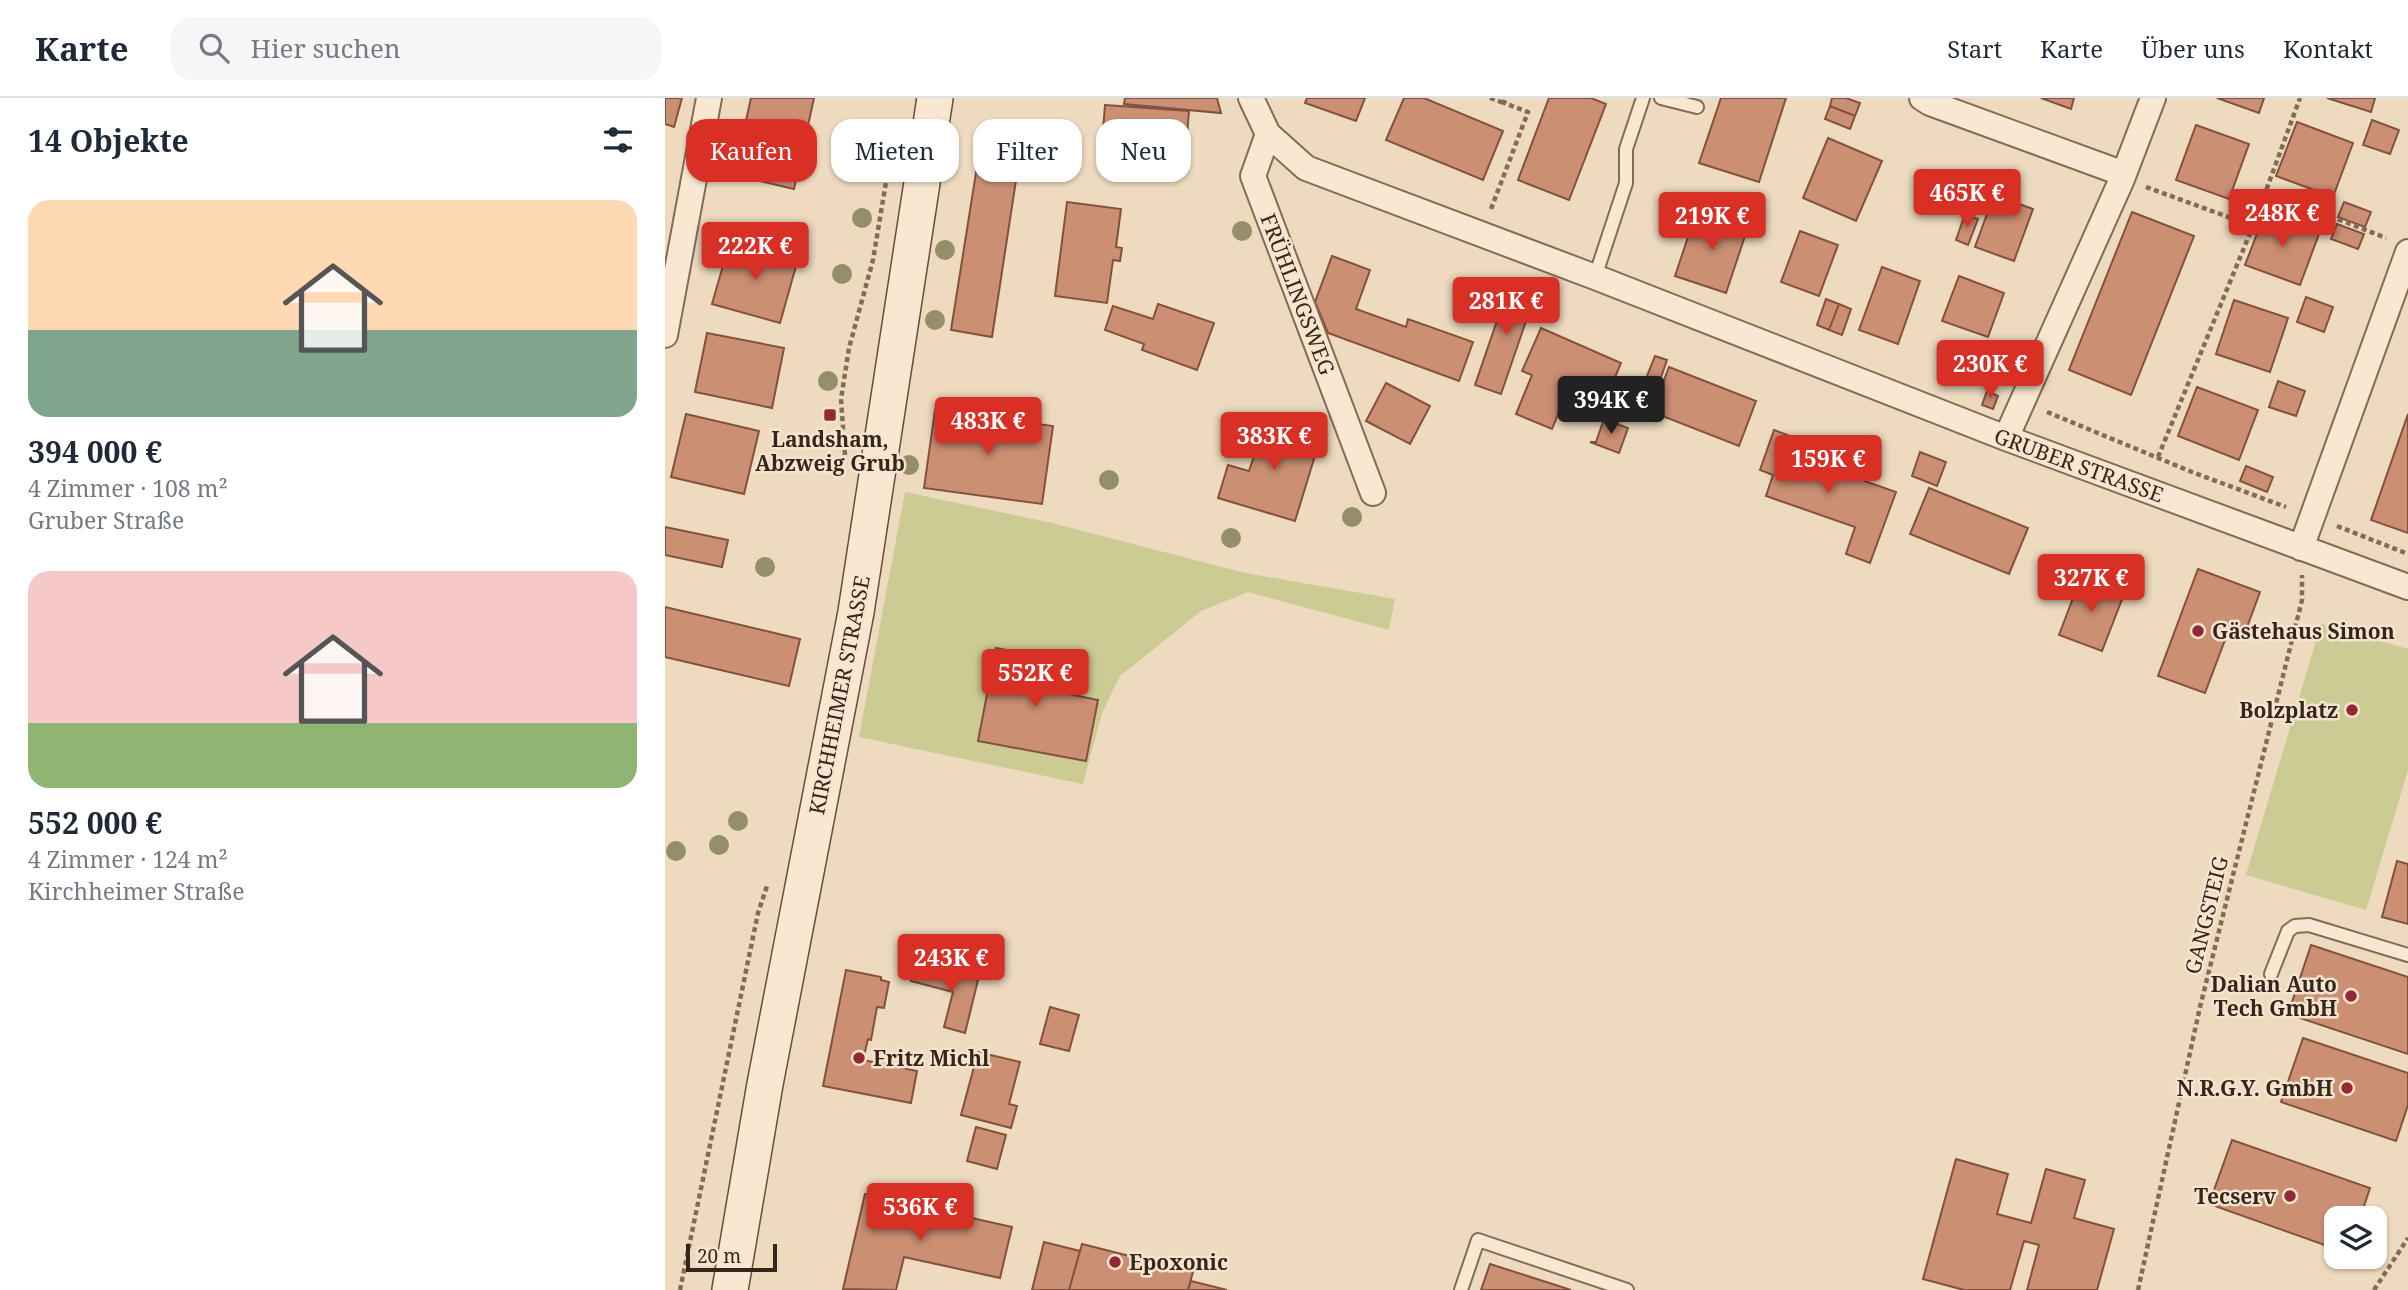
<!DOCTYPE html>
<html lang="de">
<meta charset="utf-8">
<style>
body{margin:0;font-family:"Noto Serif",serif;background:#f6f6f7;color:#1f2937;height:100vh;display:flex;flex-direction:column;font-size:26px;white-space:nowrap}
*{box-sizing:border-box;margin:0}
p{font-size:23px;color:#747a83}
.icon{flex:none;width:38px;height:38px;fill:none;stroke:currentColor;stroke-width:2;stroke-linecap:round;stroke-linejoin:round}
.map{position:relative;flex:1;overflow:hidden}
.sheet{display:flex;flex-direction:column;background:#fff;width:665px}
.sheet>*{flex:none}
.guide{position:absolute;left:21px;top:21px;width:665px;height:63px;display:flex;gap:14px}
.tools{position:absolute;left:1659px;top:1108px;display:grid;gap:14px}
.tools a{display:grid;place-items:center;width:63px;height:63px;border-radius:14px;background:#fff;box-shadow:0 2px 5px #0004;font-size:35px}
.scale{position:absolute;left:21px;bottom:18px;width:91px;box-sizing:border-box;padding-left:7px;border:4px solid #35251c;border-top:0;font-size:19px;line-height:24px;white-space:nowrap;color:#35251c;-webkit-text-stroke:5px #f5e5ce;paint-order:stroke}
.price{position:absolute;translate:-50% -60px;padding:0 16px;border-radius:7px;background:#d93025;color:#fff;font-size:23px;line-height:46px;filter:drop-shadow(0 2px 4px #0008)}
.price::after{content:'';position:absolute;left:50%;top:42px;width:21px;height:16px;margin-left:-10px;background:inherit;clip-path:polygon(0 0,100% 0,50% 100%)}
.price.selected{background:#222;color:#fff}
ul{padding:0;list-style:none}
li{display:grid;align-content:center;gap:14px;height:371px;padding:0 28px}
li span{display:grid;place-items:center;height:217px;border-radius:21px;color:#555}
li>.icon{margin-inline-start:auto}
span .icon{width:126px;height:126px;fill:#fffc;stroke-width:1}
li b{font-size:30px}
h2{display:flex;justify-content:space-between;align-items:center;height:84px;padding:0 28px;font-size:30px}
.pill{padding:0 24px;border-radius:21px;background:#fff;box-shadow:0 2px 5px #0004;font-size:24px;line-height:63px}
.pill.selected{background:#d93025;color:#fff}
header{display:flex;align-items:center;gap:42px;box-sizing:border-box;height:98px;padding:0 35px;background:#fff;border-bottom:2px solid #e0e1e3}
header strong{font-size:33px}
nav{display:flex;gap:38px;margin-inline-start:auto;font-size:24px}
.search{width:490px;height:63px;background:#f6f6f7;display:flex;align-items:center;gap:18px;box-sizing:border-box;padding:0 24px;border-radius:21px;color:#747a83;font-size:26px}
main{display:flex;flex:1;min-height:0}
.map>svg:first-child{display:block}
.green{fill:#cbcb93}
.building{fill:#cb8f74;stroke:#84513d;stroke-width:2}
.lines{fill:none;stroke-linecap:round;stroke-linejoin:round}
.lane-casing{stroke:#856b57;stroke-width:16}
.street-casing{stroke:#856b57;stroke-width:28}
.secondary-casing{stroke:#674c3b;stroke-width:38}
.path{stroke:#856b57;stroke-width:4.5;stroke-dasharray:5 3.5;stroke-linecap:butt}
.lane{stroke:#f8e8d1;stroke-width:12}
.street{stroke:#f8e8d1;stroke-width:24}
.secondary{stroke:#f8e8d1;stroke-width:35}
.tree{fill:#948f69}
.poi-dot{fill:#942835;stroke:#f5e5ce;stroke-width:2.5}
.labels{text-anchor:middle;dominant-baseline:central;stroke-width:5;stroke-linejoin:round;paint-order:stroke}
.street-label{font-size:21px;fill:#35251c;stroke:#f5e5ce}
.poi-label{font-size:21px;font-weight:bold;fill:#35251c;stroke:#f5e5ce;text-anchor:end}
</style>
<header>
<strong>Karte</strong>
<div class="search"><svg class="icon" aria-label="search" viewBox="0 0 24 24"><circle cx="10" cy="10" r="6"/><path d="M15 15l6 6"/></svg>Hier suchen</div>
<nav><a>Start</a><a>Karte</a><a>Über uns</a><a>Kontakt</a></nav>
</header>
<main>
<section class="sheet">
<h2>14 Objekte<svg class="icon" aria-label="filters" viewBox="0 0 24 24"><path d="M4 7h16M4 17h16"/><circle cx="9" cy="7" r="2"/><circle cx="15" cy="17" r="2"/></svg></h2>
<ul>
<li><span style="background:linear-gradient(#ffd9b3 60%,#7fa58c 0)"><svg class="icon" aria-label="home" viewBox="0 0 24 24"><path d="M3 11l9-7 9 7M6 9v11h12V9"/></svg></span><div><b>394 000 €</b><p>4 Zimmer · 108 m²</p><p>Gruber Straße</p></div></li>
<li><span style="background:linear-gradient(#f6c9c9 70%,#8fb573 0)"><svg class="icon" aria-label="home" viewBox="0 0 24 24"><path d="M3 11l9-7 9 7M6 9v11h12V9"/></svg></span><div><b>552 000 €</b><p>4 Zimmer · 124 m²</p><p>Kirchheimer Straße</p></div></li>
</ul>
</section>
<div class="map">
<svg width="1743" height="1192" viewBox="0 0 1743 1192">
<rect width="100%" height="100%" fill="#eddabf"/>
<!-- green -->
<path class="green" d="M240 394 387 425 580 475 730 501 724 532 583 494 536 513 455 578 437 615 418 686 194 639Z
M1656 526 1743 551V672L1701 812 1581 777Z"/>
<!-- building -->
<path class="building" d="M0 0H17L9 29 0 26Z
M86 0H149L129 91 69 77Z
M460 0H552L556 15 459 6Z
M642 0H700L691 23 640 5Z
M739 0H759L838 33 818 82 721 42Z
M884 0H926L941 6 904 102 853 82Z
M1056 0H1121L1094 84 1034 65Z
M1167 0H1181L1195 5 1190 18 1165 8Z
M1376 0H1409L1406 11Z
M1552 0H1599L1594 15Z
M1662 0H1710L1706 14Z
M440 7 524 13 520 62 436 56Z
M1165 8 1190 18 1185 31 1160 21Z
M1707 22 1734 32 1725 56 1698 47Z
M1632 24 1688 45 1668 99 1611 78Z
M1531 27 1584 46 1564 101 1511 82Z
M317 37 357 43 327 239 286 232Z
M1163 40 1217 63 1191 123 1138 100Z
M1329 97 1368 111 1349 163 1310 149Z
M402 104 456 111 451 149 457 150 455 163 448 162 442 205 390 198Z
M1679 104 1706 114 1700 129 1673 119Z
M1032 112 1083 129 1061 195 1010 178Z
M1467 114 1529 138 1466 297 1404 272Z
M1600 115 1654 136 1635 187 1580 167Z
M1300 116 1313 121 1303 147 1291 142Z
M1672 126 1699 136 1693 151 1666 141Z
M1135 133 1173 147 1154 198 1116 184Z
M65 143 133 161 115 225 47 206Z
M667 158 705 172 691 211 741 229 743 221 808 244 794 283 663 235 650 204Z
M1217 169 1255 183 1233 246 1194 232Z
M1294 178 1339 195 1323 239 1277 223Z
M846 182 872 191 836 296 810 287Z
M1641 199 1668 209 1659 234 1632 224Z
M1161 201 1174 206 1164 232 1152 227Z
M1569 202 1623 220 1605 274 1551 256Z
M493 206 549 225 532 272 477 252 479 246 440 232 448 208 488 221Z
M1174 206 1186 211 1177 237 1164 232Z
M876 230 956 265 940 303 905 288 887 331 851 316 867 277 857 273Z
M42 235 119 250 107 310 30 294Z
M1328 244 1352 253 1341 282 1317 273Z
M990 258 1002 262 993 288 980 283Z
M1004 269 1091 303 1074 348 987 314Z
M1613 283 1640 293 1631 318 1604 309Z
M721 285 765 308 745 346 701 323Z
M1532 289 1593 312 1574 362 1513 338Z
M1322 293 1333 298 1328 311 1317 307Z
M270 312 388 328 377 406 259 390Z
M21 316 94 333 79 396 6 379Z
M1743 316V435L1706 422Z
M601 321 656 338 630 423 553 400 563 367 584 373Z
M939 321 963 330 954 355 925 344H931Z
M1109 332 1136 342 1128 365 1146 372 1149 365 1231 394 1205 465 1181 456 1190 429 1101 398 1108 377 1095 372Z
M1255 354 1281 364 1272 388 1247 378Z
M1581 368 1608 379 1602 394 1575 383Z
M1264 390 1363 430 1344 476 1245 436Z
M0 429 63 442 57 469 0 457Z
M1533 471 1595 494 1581 532 1566 526 1540 595 1493 578Z
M1416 479 1459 496 1437 553 1394 537Z
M0 509 135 541 124 588 0 559Z
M331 550 390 561 384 592 433 602 421 663 313 643Z
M1732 763 1743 766V826L1717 819Z
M1646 847 1743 879V956L1623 916Z
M251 866 313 882 300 935 279 929 288 894 246 883Z
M181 872 216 879V882L224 884 219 910 212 909 206 942 203 941 198 962 252 973 246 1005 158 988Z
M385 909 414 917 404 953 375 946Z
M1638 940 1743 975V1007L1731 1043 1616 1004Z
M313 954 355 964 344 1006 352 1008 346 1030 296 1017Z
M311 1029 341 1037 332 1071 302 1063Z
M1567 1042 1705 1090 1695 1120H1671V1151L1544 1106Z
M1291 1061 1343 1076 1332 1116 1366 1125 1381 1071 1420 1082 1409 1120 1449 1131 1432 1192H1362L1374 1147 1359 1143 1345 1192H1299L1258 1181Z
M200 1096 347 1129 335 1180 239 1159 231 1192 178 1191Z
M379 1144 415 1153 404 1192H367Z
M417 1146 528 1174 523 1192H404Z
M825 1166 906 1192H816Z
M526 1183 562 1192H523Z"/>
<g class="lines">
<!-- lane casing -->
<g class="lane-casing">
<path id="lane" d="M996 0 1032 9
M930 179 961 85V51L978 0
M1606 876 1623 833 1630 828 1644 827 1743 857
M796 1192 813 1142 962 1192"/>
</g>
<!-- street casing -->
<g class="street-casing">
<path id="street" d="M586 0 603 36 641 70 930 179 1341 340 1743 489
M1257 0 1265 5 1459 76
M603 36 588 78 708 395
M0 237 44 0
M1341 340 1457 81 1488 0
M1636 450 1743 154"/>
</g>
<!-- secondary casing -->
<g class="secondary-casing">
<path id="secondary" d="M65 1192 100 986 191 514 270 0"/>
</g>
<!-- path -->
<path class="path" d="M825 0 839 5
M1481 89 1588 128
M1602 93 1721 140
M826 111 863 14 839 5 841 0
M1382 314 1527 374 1621 409
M180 357 176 301 184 250 208 162 224 66
M1493 359 1588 128 1635 0
M1672 428 1743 456
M15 1192 93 815 102 788
M1473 1192 1535 909 1637 502V477
M1709 1192 1743 1140"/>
<!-- lane -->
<use href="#lane" class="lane"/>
<!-- street -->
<use href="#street" class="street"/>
<!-- secondary -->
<use href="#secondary" class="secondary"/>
</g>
<!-- trees -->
<g class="tree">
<circle cx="203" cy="64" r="10"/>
<circle cx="197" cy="120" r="10"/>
<circle cx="577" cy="133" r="10"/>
<circle cx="280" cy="152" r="10"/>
<circle cx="177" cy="176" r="10"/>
<circle cx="270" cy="222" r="10"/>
<circle cx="163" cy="283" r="10"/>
<circle cx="244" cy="367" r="10"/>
<circle cx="444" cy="382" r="10"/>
<circle cx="687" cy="419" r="10"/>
<circle cx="566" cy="440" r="10"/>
<circle cx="100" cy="469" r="10"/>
<circle cx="73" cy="723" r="10"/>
<circle cx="54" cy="747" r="10"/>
<circle cx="11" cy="753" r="10"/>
</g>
<!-- markers -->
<g class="poi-dot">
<rect x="158" y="310" width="14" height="14" rx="3.5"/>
<circle cx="1533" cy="533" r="7"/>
<circle cx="1687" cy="612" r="7"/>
<circle cx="1686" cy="898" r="7"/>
<circle cx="194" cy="960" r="7"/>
<circle cx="1682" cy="990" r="7"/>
<circle cx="1625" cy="1098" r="7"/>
<circle cx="450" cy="1164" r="7"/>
</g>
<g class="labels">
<!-- street labels -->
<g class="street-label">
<text transform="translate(633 196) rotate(69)">FRÜHLINGSWEG</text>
<text transform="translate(1414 367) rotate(20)">GRUBER STRASSE</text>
<text transform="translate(174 597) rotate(-79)">KIRCHHEIMER STRASSE</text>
<text transform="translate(1541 817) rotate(-76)">GANGSTEIG</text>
</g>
<!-- poi labels -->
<g class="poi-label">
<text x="165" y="341" text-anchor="middle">Landsham,<tspan x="165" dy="24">Abzweig Grub</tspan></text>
<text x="1547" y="533" text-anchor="start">Gästehaus Simon</text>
<text x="1673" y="612">Bolzplatz</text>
<text x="1672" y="886">Dalian Auto<tspan x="1672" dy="24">Tech GmbH</tspan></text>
<text x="208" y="960" text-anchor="start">Fritz Michl</text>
<text x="1668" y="990">N.R.G.Y. GmbH</text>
<text x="1611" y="1098">Tecserv</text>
<text x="464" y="1164" text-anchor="start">Epoxonic</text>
</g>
</g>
</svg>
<div class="tools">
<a><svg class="icon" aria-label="layers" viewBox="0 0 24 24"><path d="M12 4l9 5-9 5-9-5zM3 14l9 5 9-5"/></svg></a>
</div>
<div class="scale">20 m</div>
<b class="price" style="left:1302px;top:131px">465K €</b>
<b class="price" style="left:1617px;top:151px">248K €</b>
<b class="price" style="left:1047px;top:154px">219K €</b>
<b class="price" style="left:90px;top:184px">222K €</b>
<b class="price" style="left:841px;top:239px">281K €</b>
<b class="price" style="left:1325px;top:302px">230K €</b>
<b class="price selected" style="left:946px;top:338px">394K €</b>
<b class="price" style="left:323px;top:359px">483K €</b>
<b class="price" style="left:609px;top:374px">383K €</b>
<b class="price" style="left:1163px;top:397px">159K €</b>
<b class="price" style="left:1426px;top:516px">327K €</b>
<b class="price" style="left:370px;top:611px">552K €</b>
<b class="price" style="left:286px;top:896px">243K €</b>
<b class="price" style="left:255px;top:1145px">536K €</b>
<div class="guide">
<a class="pill selected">Kaufen</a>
<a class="pill">Mieten</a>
<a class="pill">Filter</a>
<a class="pill">Neu</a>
</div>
</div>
</main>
